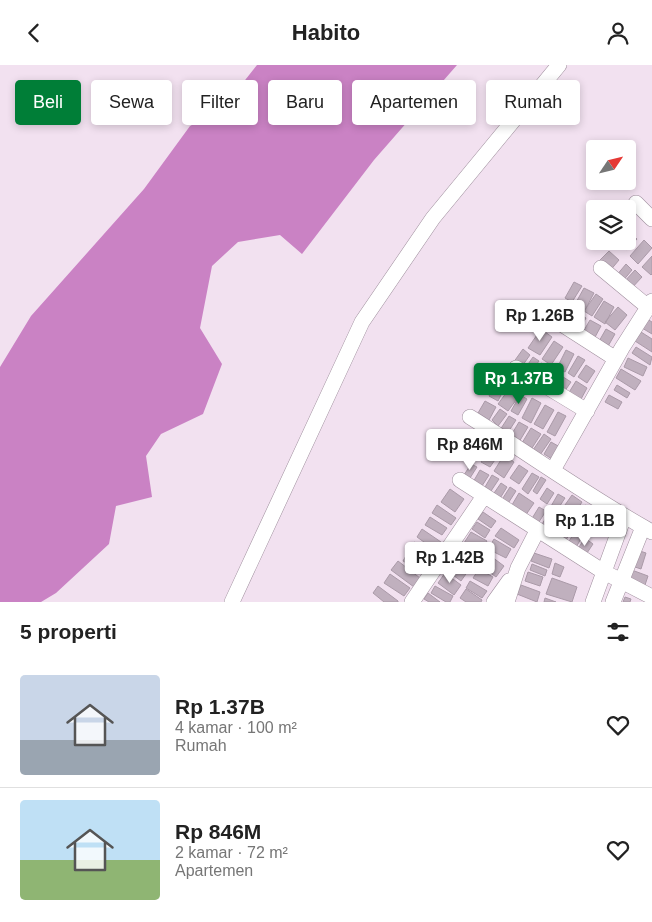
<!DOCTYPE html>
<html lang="id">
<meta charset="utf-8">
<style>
body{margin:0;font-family:Arial,sans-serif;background:#f2f2f2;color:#222;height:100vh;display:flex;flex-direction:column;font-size:19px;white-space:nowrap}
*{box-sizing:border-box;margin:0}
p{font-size:16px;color:#767676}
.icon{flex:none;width:28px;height:28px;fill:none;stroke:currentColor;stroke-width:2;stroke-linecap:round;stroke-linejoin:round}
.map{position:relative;height:537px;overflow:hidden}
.details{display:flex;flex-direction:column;background:#fff;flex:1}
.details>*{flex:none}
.top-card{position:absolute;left:15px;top:15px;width:622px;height:45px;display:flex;gap:10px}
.needle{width:32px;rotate:55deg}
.controls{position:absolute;left:586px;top:75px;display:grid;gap:10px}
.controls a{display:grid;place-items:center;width:50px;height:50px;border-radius:5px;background:#fff;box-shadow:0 2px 8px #0003;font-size:25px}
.price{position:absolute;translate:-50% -42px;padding:0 11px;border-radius:5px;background:#fff;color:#222;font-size:16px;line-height:32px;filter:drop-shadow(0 1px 2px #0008)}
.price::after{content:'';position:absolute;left:50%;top:30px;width:15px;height:11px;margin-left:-8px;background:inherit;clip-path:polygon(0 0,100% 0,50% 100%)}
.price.current{background:#007e37;color:#fff}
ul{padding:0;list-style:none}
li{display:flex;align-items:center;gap:15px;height:125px;padding:0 20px}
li+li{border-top:1px solid #e0e0e0}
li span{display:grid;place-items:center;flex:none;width:140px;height:100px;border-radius:5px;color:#555}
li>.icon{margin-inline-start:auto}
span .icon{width:60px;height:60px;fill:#fffc;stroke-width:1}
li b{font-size:21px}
h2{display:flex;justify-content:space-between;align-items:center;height:60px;padding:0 20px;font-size:21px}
.chip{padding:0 18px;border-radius:5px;background:#fff;box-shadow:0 2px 8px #0003;font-size:18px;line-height:45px}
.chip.current{background:#007e37;color:#fff}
header{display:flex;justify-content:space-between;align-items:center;height:65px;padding:0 20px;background:#fff;font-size:22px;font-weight:700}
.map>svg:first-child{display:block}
.water{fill:#ca82c4}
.building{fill:#c0b0be;stroke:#aa9aa8}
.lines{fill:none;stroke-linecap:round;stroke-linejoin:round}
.minor-casing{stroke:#9f8f9d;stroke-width:16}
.minor{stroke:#fff;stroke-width:15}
</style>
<header><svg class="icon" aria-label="back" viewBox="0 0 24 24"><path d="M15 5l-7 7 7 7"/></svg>Habito<svg class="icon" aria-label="person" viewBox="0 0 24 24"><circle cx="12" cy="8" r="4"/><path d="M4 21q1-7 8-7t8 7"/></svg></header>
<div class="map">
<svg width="652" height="537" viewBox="0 0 652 537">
<rect width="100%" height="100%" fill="#f2e1f0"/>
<!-- water -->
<path class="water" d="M257 0H457L374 95 302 189 280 170 238 177 212 201 200 263 222 299 203 349 161 369 146 391 152 432 116 441 109 479 56 528 41 537H0V302L31 251 144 124 190 61 223 43Z"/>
<!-- building -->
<path class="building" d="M628 165 637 174 627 185 617 176H628Z
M644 175 652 183 638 199 630 191Z
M609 186 619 195 609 207 598 197Z
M652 191V209L651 210 642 202Z
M626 199 632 205 622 217 616 211Z
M635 205 642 212 630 225 623 218Z
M574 217 582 221 572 237 565 233Z
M584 223 594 228 584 247 574 241Z
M596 229 603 234 592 251 584 246Z
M562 236 569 242 558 256 550 250Z
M604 236 614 242 605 259 594 252Z
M618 242 627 250 615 265 605 257Z
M570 244 576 248 568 258 563 254Z
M579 249 586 253 579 265 571 261Z
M647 254 652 257V269L642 263Z
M590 255 601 261 594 274 583 267Z
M541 264 552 272 540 290 528 283Z
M606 264 615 269 607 283 598 278Z
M641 267 652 274V287L635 276Z
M554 276 563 282 551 300 542 294Z
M636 282 652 292 650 300 632 288Z
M523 284 530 290 520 304 513 298Z
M566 285 574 289 565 307 557 303Z
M578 291 585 295 574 312 568 308Z
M533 292 539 296 529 310 524 305Z
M628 293 647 302 643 311 624 302Z
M541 298 548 301 540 315 534 311Z
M586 300 595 306 587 318 578 312Z
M550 303 558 308 550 321 542 316Z
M621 304 641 316 635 325 616 313Z
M560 310 571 317 562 330 551 322Z
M498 313 507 318 498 336 489 331Z
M576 316 587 323 580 336 568 329Z
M512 320 522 327 508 346 498 339Z
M617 320 630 328 627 333 614 325Z
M520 330 527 334 518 350 511 346Z
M609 330 622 337 618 344 605 337Z
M532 333 541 338 531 358 522 353Z
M485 336 496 342 489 355 478 348Z
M545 340 554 345 543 364 534 359Z
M500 344 507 349 498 361 492 355Z
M558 347 566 351 555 371 547 367Z
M509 351 516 355 507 369 500 365Z
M519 357 528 362 519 377 510 372Z
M531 363 541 369 532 383 522 378Z
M544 369 551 374 540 390 533 385Z
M551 377 560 382 552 394 544 389Z
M493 379 502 385 490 402 481 397Z
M504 390 514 397 504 413 494 406Z
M471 399 477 402 470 413 464 410Z
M519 400 528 406 519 419 510 413Z
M480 405 489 410 480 424 472 419Z
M532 408 539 412 528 429 522 424Z
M492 410 499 414 491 426 485 422Z
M541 412 546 415 537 429 533 426Z
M501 418 507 422 499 435 492 431Z
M510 422 516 426 507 440 501 436Z
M547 423 554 428 547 439 540 434Z
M450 424 464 434 455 447 441 437Z
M519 428 534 438 523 454 509 445Z
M558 429 565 433 556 447 550 443Z
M572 430 582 437 571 454 560 447Z
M437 440 456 453 451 460 432 448Z
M585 440 593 445 582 461 575 456Z
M539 442 546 446 537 460 531 455Z
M483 447 496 456 491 463 478 454Z
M550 447 559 453 551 466 542 459Z
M595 451 603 456 593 471 585 466Z
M430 452 447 463 442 470 425 460Z
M477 457 490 465 485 473 472 464Z
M562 457 573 464 564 478 553 471Z
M501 463 519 475 514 483 495 471Z
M422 464 441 477 435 485 417 472Z
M471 467 487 476 480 487 464 478Z
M575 467 582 472 575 484 567 479Z
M585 473 593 479 585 491 577 485Z
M494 474 511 484 506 493 488 484Z
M414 477 435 489 430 498 409 485Z
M460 480 477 492 470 502 453 490Z
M634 484 646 488 641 504 629 500Z
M534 488 552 494 549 503 531 496Z
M407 489 423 499 419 505 403 496Z
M488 489 504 501 496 512 480 500Z
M453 494 468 506 461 516 445 504Z
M398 496 420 513 414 522 391 505Z
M555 498 564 502 560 512 552 509Z
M532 499 547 505 545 511 530 505Z
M479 504 493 512 488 521 473 513Z
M629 504 648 511 644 523 625 516Z
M528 507 543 512 540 521 525 516Z
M445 508 461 520 454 530 438 518Z
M390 509 410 523 404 531 384 518Z
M552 513 577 522 572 537 546 529Z
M470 516 487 526 482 533 466 523Z
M521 520 540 527 537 537 517 529Z
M378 521 398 536V537H384L373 528Z
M435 521 453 531 450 537H446L431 528Z
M466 524 482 535 481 537H466L460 533Z
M428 528 440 537H429L424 534Z
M625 532 631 534 630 537H623Z
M545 533 556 537H544Z"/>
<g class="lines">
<!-- minor casing -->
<g class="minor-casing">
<path id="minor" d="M636 138 652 154
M601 203 648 242
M549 251 616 294
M516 303 587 346
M470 352C531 390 589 432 652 467
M553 405 622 283 652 236
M460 415 604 507 652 532
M232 537 362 257 433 153 559 0
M412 537 484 431
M494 537 509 516
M507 537 518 503 537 466
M593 537 624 452
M613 537 643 462"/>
</g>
<!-- minor -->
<use href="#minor" class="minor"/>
</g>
</svg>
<div class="controls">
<a><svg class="needle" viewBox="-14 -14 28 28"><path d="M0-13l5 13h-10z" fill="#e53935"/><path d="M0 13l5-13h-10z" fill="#767676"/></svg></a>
<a><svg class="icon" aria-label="layers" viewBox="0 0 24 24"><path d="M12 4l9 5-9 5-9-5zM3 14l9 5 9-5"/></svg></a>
</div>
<b class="price" style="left:540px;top:277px">Rp 1.26B</b>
<b class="price current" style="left:519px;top:340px">Rp 1.37B</b>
<b class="price" style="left:470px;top:406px">Rp 846M</b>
<b class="price" style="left:585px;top:482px">Rp 1.1B</b>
<b class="price" style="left:450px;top:519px">Rp 1.42B</b>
<div class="top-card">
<a class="chip current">Beli</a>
<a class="chip">Sewa</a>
<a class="chip">Filter</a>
<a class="chip">Baru</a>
<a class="chip">Apartemen</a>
<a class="chip">Rumah</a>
</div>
</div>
<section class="details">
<h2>5 properti<svg class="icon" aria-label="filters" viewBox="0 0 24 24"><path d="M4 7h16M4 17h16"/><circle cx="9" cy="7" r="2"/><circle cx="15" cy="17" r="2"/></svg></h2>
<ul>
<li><span style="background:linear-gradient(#c9d6e8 65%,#9aa5b1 0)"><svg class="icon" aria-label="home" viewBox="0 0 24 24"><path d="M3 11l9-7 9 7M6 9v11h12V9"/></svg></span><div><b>Rp 1.37B</b><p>4 kamar · 100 m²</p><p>Rumah</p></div><svg class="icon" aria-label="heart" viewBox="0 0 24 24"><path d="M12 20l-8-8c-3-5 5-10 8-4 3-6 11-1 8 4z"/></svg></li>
<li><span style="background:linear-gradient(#bfe0f5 60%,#8fb573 0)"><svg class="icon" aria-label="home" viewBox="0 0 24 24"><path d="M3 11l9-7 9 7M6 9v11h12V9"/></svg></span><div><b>Rp 846M</b><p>2 kamar · 72 m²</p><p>Apartemen</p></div><svg class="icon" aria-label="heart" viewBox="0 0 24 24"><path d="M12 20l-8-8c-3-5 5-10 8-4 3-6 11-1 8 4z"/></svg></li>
</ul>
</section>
